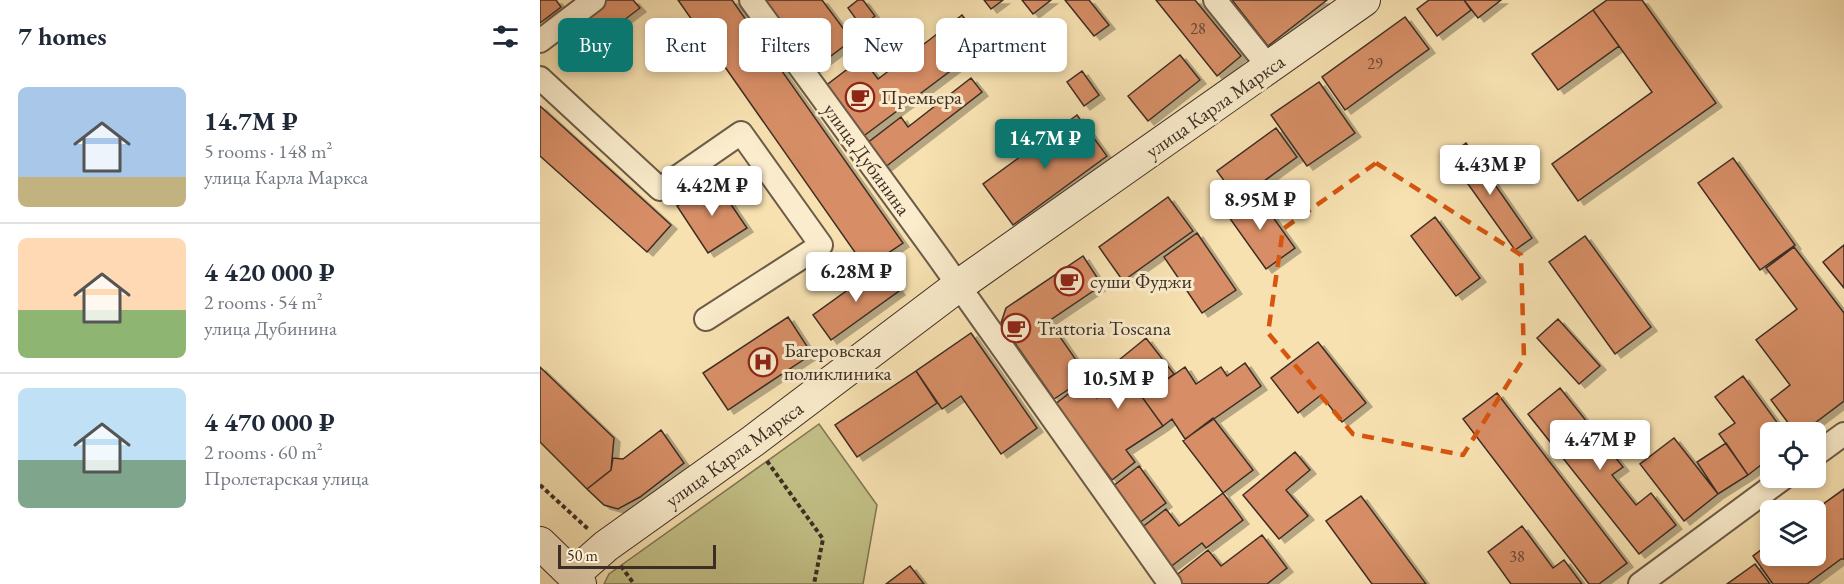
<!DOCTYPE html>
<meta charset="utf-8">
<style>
body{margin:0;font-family:"EB Garamond",serif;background:#f6f6f7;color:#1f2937;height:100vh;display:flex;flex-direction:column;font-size:22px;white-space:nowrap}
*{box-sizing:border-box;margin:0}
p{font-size:20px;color:#747a83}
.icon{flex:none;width:33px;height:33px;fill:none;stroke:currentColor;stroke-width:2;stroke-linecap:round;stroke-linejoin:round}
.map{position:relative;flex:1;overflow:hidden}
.side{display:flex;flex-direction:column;background:#fff;width:540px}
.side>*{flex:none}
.top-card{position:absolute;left:18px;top:18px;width:570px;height:54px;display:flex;gap:12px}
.fabs{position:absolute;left:1220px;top:422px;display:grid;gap:12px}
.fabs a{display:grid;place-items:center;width:66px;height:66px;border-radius:9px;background:#fff;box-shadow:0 3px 9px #0003;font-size:30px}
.scale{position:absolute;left:18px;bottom:15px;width:158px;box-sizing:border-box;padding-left:6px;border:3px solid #3d2e25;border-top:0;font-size:16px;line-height:21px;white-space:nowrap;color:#3d2e25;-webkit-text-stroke:4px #faeccc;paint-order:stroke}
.price{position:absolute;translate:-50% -51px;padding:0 14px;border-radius:6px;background:#fff;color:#222;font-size:20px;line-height:39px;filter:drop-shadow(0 2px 3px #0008)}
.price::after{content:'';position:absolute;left:50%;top:36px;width:18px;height:14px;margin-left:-9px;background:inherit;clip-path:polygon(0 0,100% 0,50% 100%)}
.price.selected{background:#0f766e;color:#fff}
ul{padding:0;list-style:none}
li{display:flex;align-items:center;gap:18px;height:150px;padding:0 18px}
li+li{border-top:2px solid #e0e1e3}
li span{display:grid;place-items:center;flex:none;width:168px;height:120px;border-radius:9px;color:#555}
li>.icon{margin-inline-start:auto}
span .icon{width:72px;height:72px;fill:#fffc;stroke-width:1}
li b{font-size:26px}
h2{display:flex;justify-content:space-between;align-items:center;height:72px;padding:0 18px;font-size:26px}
.pill{padding:0 21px;border-radius:9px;background:#fff;box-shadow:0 3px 9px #0003;font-size:21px;line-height:54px}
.pill.selected{background:#0f766e;color:#fff}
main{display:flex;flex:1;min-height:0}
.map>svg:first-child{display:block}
.green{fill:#c3c187;stroke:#807856;stroke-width:1.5}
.building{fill:#d78e66;stroke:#3d2e25;stroke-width:1.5;filter:url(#shadow)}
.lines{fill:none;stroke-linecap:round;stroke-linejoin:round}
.minor-casing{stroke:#6c5b48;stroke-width:26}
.secondary-casing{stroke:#3d2e25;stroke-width:34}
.path{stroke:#3d2e25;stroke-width:4;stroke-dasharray:4.5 3;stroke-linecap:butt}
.minor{stroke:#faeccc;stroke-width:22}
.secondary{stroke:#faeccc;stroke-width:32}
.marked{fill:none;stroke:#d7550e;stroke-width:4.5;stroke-dasharray:12 8;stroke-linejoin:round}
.labels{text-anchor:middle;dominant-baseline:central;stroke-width:6;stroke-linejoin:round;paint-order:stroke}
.number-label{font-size:16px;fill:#644635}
.poi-label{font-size:20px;fill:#3d2e25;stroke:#faeccc;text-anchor:start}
.street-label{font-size:20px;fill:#3d2e25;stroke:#faeccc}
</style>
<main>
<section class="side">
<h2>7 homes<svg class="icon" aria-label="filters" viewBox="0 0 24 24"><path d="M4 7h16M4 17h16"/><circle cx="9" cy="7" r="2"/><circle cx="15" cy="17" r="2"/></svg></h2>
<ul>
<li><span style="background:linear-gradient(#a9c7e8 75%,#c2b280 0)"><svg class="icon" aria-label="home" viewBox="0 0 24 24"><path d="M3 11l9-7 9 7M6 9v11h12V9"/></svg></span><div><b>14.7M ₽</b><p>5 rooms · 148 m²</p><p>улица Карла Маркса</p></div></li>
<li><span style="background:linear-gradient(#ffd9b3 60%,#8fb573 0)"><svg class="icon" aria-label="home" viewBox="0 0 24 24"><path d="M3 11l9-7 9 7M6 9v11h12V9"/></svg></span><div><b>4 420 000 ₽</b><p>2 rooms · 54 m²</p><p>улица Дубинина</p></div></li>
<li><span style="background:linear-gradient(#bfe0f5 60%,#7fa58c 0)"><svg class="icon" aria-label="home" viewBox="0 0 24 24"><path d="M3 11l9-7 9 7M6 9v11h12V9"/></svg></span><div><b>4 470 000 ₽</b><p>2 rooms · 60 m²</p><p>Пролетарская улица</p></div></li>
</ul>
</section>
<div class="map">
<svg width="1304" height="584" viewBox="0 0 1304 584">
<defs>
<filter id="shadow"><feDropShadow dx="6" dy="4" stdDeviation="0" flood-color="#0004"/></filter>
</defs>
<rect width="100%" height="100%" fill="#f7e1b1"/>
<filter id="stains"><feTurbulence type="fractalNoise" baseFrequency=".00333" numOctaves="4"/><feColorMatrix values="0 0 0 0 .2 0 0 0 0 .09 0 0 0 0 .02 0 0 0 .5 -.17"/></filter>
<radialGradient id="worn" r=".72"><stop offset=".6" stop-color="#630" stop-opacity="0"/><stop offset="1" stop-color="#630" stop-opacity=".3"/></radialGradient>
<!-- green -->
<path class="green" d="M279 424 337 505 323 584H64L69 574Z"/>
<!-- building -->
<path class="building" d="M0 0H16L21 7 0 23Z
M63 0H93L100 8 55 42 38 19Z
M138 0H192L363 243 326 268Z
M223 0H282L312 40 275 68Z
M318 0H323L335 16 321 26 308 8Z
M444 0H463L451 9Z
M482 0H511L493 14Z
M525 0H549L569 25 554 36Z
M616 0H655L701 56 677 76Z
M692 0H787L728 46Z
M889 0H924L931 10 897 36 877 9Z
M924 0H961L938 18Z
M1067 0H1102L1176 103 1038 201 1012 164 1112 92 1053 10Z
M1053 10 1079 46 1018 90 992 54Z
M422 15 445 45 321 138 284 87 322 58 338 79Z
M865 17 889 49 805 110 782 77Z
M640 55 660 80 608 121 588 96Z
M542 71 559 95 544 106 527 82Z
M431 78 442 92 344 168 326 144 361 117 368 127Z
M779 82 815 133 767 166 731 115Z
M0 106 131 225 107 252 0 156Z
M537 115 567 156 473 225 443 184Z
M736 128 757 157 698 200 677 171Z
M926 143 992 238 975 250 908 156Z
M1193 158 1255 245 1220 270 1158 183Z
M175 181 207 228 168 253 137 206Z
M715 192 755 248 726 269 686 213Z
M628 197 653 231 583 281 559 247Z
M895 217 940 278 916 296 871 236Z
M657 233 696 290 662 313 624 257Z
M1045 236 1111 327 1075 354 1009 262Z
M1304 245V288L1283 262Z
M1254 247 1304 313V401L1263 432H1255L1231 400 1250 385 1216 340 1257 309 1226 268Z
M543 256 562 285 509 321 545 373 541 381 514 399 461 323 466 308Z
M341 266 359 291 291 340 273 315Z
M248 317 272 354 188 410 163 373Z
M1018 319 1060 366 1039 384 997 338Z
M431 333 497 428 461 454 421 396 402 409 376 371Z
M606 338 634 374 602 397 623 426 586 450 595 462 572 480 514 405 544 382 557 398 584 377 574 364Z
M778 342 826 403 802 422 781 395 758 413 731 378Z
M705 363 721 386 645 439 632 419 623 426 602 397 645 367 656 384 681 367 687 376Z
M0 367 74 438 71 470 47 489 0 442Z
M376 371 397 403 317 457 295 425Z
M1203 376 1244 432H1230V458L1208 475 1179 434 1195 423 1175 397Z
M1020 388 1083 467 1072 475 1096 505 1111 493 1136 525 1099 554 988 414Z
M957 393 1087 563 1059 584H1049L923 419Z
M673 418 713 470 683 493 643 441Z
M121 430 144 463 100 497 78 509 64 505 47 489 71 470 73 458 83 459Z
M1134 438 1178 494 1144 521 1100 464Z
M1186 443 1208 475 1178 494 1157 462Z
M755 452 770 470 746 490 768 516 739 539 703 495Z
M599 466 626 503 599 523 572 487Z
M1304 489V559H1301L1267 584H1233L1213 556 1230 543V555H1275V510Z
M683 493 703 520 666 548 662 543 625 571 596 532 626 509 639 526Z
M821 496 886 584H832L786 521Z
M982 526 1013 568 1024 560 1042 584H971L948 552Z
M722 535 747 568 727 584H640L634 577 668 550 681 566Z
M1215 564 1230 584H1187Z
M370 566 384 584H346Z"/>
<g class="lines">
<!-- minor casing -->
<g class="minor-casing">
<path id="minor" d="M211 0 399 258 630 584
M675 0 729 67
M0 41 54 0
M0 78 120 189 201 133 281 245 166 319
M1275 455 1304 434
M1100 584 1245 477"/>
</g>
<!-- secondary casing -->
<g class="secondary-casing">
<path id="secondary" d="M0 543 33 575 40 584
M33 575 66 546 213 441 418 286 824 0"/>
</g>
<!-- path -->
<path class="path" d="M227 461 283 539 274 584
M0 485 48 529
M81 566 94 584"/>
<!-- minor -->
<use href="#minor" class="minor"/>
<!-- secondary -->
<use href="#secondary" class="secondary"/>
</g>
<!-- marked area -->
<path class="marked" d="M836 163 981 255 984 358 923 455 813 434 728 333 743 229Z"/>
<!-- icons -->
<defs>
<g id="cafe-ring" transform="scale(1.5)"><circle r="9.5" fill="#faeccc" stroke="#8f2418" stroke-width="1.5"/><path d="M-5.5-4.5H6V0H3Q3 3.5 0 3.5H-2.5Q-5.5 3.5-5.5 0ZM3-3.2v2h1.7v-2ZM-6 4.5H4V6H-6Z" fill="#8f2418"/></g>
<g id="hospital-ring" transform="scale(1.5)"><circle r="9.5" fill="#faeccc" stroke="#8f2418" stroke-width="1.5"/><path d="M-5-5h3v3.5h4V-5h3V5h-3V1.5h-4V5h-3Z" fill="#8f2418"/></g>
</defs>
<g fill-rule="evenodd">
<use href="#cafe-ring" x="320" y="97"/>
<use href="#cafe-ring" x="529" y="281"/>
<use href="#cafe-ring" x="476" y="328"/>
<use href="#hospital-ring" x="223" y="362"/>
</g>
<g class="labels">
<!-- number labels -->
<g class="number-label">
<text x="658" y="28">28</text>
<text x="835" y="63">29</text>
<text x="977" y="556">38</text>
</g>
<!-- poi labels -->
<g class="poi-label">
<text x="341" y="97">Премьера</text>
<text x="550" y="281">суши Фуджи</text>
<text x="497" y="328">Trattoria Toscana</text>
<text x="244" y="350">Багеровская<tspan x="244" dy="23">поликлиника</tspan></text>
</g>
<!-- street labels -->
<g class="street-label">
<text transform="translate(675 106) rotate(-35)">улица Карла Маркса</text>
<text transform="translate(327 159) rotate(54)">улица Дубинина</text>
<text transform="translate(194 454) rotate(-36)">улица Карла Маркса</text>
</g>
</g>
<rect width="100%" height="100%" filter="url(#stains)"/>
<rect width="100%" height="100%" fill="url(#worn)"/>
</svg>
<div class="fabs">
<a><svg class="icon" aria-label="locate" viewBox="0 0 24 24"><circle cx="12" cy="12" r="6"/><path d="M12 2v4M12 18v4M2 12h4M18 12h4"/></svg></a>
<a><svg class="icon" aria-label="layers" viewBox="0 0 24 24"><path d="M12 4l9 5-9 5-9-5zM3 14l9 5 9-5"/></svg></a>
</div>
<div class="scale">50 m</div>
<b class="price selected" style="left:505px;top:170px">14.7M ₽</b>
<b class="price" style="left:950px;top:196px">4.43M ₽</b>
<b class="price" style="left:172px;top:217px">4.42M ₽</b>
<b class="price" style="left:720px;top:231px">8.95M ₽</b>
<b class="price" style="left:316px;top:303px">6.28M ₽</b>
<b class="price" style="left:578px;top:410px">10.5M ₽</b>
<b class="price" style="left:1060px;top:471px">4.47M ₽</b>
<div class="top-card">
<a class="pill selected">Buy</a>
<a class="pill">Rent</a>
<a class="pill">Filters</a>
<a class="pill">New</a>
<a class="pill">Apartment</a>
</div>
</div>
</main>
